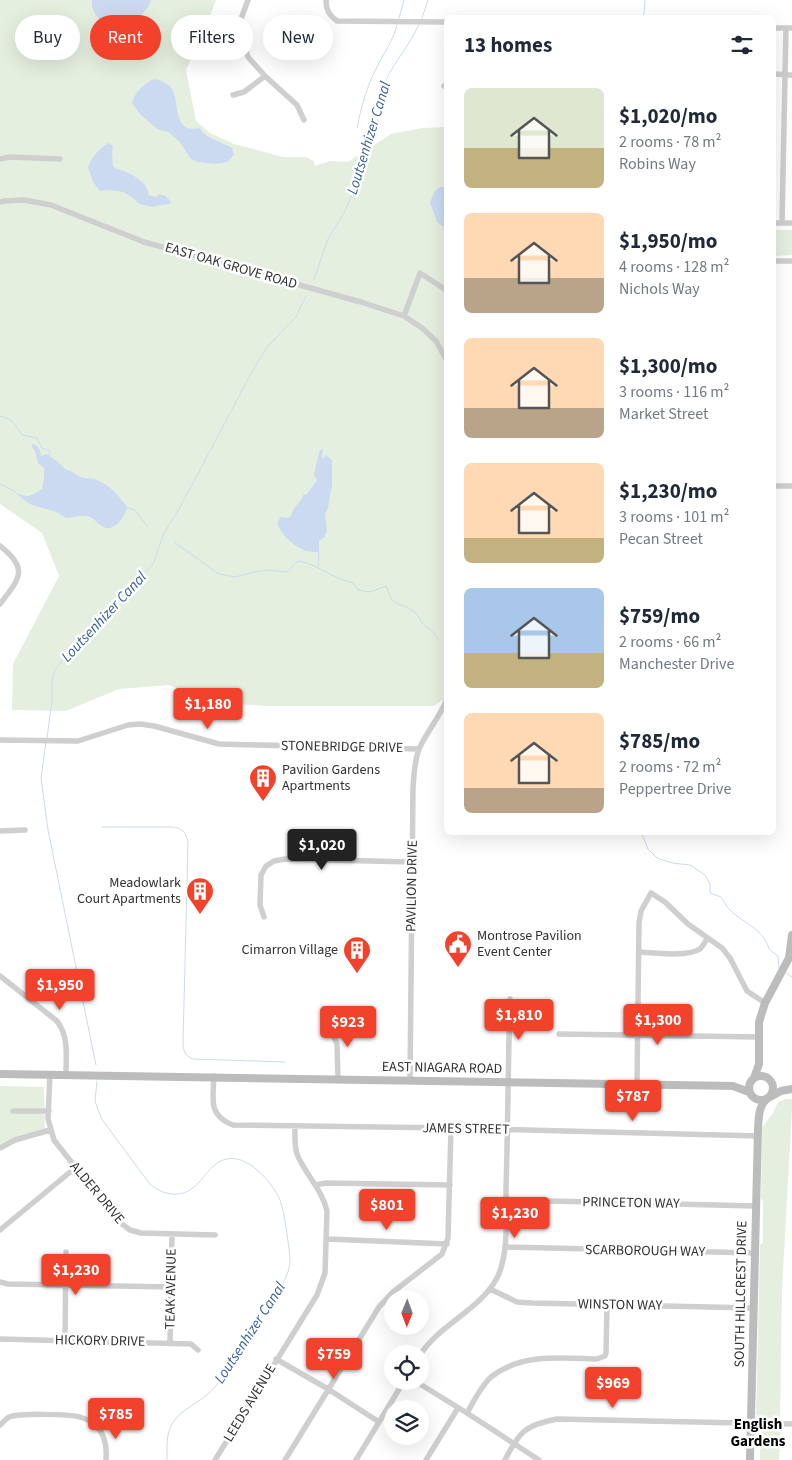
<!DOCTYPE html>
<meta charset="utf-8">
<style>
body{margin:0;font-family:"Source Sans 3",sans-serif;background:#f6f6f7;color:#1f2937;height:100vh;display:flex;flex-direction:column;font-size:19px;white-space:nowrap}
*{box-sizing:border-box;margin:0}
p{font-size:16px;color:#747a83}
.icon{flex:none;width:28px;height:28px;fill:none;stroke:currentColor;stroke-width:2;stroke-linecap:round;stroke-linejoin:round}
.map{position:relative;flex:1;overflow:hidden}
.panel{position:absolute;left:444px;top:15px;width:332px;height:820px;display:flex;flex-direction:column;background:#fff;border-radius:8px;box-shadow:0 5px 20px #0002}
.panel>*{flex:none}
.banner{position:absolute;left:15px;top:15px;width:354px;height:45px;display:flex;gap:10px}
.needle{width:32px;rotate:181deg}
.tools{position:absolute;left:384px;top:1290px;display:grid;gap:10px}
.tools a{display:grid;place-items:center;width:45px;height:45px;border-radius:50%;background:#fff;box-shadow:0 5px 20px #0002;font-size:25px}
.price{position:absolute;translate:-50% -42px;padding:0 11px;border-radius:5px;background:#f2422b;color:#fff;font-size:16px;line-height:32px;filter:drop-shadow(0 1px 2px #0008)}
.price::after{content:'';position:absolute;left:50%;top:30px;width:15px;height:11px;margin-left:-8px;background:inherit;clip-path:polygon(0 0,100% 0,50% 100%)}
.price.selected{background:#222;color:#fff}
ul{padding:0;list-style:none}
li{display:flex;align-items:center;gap:15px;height:125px;padding:0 20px}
li span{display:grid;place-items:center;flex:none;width:140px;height:100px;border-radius:8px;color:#555}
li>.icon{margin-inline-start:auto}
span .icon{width:60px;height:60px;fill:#fffc;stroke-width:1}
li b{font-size:21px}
h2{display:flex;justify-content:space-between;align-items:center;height:60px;padding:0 20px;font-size:21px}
.tag{padding:0 18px;border-radius:22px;background:#fff;box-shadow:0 5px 20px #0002;font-size:18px;line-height:45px}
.tag.selected{background:#f2422b;color:#fff}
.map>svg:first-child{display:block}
.green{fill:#e5efdf}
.water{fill:#cbdaf0}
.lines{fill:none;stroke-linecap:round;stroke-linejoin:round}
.stream{stroke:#cbdaf0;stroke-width:1}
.street{stroke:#cfcfcf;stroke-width:5.5}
.secondary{stroke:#bcbcbc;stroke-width:8}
.labels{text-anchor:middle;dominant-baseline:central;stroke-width:5;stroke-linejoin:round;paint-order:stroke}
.street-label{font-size:14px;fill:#323232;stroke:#fff}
.poi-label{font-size:14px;fill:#323232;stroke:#fff;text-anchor:start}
.water-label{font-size:15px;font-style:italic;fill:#38629b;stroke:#fff}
.neighbourhood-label{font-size:15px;font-weight:bold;fill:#000;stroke:#fff}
</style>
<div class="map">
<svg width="792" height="1460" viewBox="0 0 792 1460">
<rect width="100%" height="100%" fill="#fff"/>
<!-- green -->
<path class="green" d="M0 0H216L206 27 186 70 196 121 210 133 234 144 283 157H306L314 161 315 166 330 161 348 162 391 134 422 128 446 127V698L434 706H267L210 702 169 685 119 689 66 711 12 710 13 664 59 576 42 533 0 504Z
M774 230H792V255L774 256Z
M0 1086 44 1087 45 1129 17 1137 0 1146Z
M785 1099H792V1110L782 1290 780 1419 760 1418 756 1415 760 1245 763 1242V1201L761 1198 762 1128 773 1113 778 1102Z
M763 1428H780L779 1460H760V1439Z"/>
<!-- water -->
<path class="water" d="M92 0H151C149 10 140 14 135 22 130 30 129 40 127 49L116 57 110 58 108 52V29C100 20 90 12 92 0Z
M154 79C161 80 170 84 173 91 179 105 174 134 199 128L207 136 232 148 234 155 227 162 216 164 198 162 191 159 179 141 168 132 157 129 141 115 132 103C135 92 143 84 154 79Z
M109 143 113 146 112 153 113 166C117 170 119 169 124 171 135 176 147 182 149 195L156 197 159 194 166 196 171 202 169 204 155 206 153 207 139 204 132 197 123 192 109 190 100 191 93 182 88 167C91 158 100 147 109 143Z
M440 187H446V229L437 222 430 202 435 191Z
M32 444C39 445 40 450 41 456L46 454 57 461 66 470C72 470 74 474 79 476 84 479 90 478 95 479 110 485 118 495 127 507 126 515 116 530 106 528 100 527 95 519 90 517 84 514 73 517 66 518 57 511 46 509 35 506 27 504 20 496 14 491 26 499 30 497 42 489L44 477V468L38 463 35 451 32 447Z
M323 449 322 458H324L326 455 332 460V485L328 508 325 514 327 531 324 538 319 540V552C315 552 310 552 306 551 294 547 280 534 277 522L281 517 288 518 291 516C292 508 300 504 303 495L307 494 317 480 314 475C316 466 317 458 320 450Z"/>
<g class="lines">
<!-- stream -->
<path class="stream" d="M399 18 404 0
M422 18 428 0
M641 18 644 14 645 0
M357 128C361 108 366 89 375 71 382 55 393 42 397 25
M314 279 328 239 344 213 360 176 387 90 385 82C394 62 410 45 419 24
M0 416C14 420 14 423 22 435L37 438 42 448 49 450 50 452 48 457
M0 484 14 491
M125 507 135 510 148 527
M174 542 219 574 225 575 235 577 254 572 267 570 287 572 298 561C318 564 333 579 353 583L358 590 370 592 386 586 392 600 400 605 407 607 417 614 422 623 433 632 438 639
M318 567 319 552
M47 738 52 700V679L55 670 61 662 153 564 164 533 178 511 253 370 267 347 296 317 306 296
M46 742 41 778 48 830 96 1065
M102 827H172C182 828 186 832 188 842L183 1043C183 1051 185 1055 192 1059L285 1062
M641 832 648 849 657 858 672 863 690 865 705 875 710 884V893L721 897C724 901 726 907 730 910 743 923 764 929 769 949L778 956 779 968
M785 972 792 977
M97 1081 95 1101 101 1118 149 1183C160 1194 179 1199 193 1188 204 1179 210 1165 223 1160 246 1151 272 1182 280 1200 284 1211 285 1222 287 1234 291 1263 293 1269 276 1294 266 1308 259 1323 250 1336 243 1347 236 1357 229 1368 224 1375 219 1383 213 1389 201 1403 179 1409 171 1426 166 1436 167 1449 167 1460"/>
<!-- street -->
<path class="street" d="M248 0 241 19V35L248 57 265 76 297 105 304 120
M326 0C326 10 329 15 337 21L446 22
M774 28H792
M774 74 792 75
M444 86H446
M233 95 244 92 265 76
M0 159 9 157 60 159
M0 202 4 201 24 200 51 205 144 242 361 302 404 316 422 328 436 341 446 359
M774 223H792
M782 223 786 28
M774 261H792
M404 316 420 273 446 290
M774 486H792
M0 546C30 569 19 579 0 604
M0 740 78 741 128 725 140 724 154 726 219 744 419 749
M0 831 25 830
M264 917 260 905 261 875 266 866 274 861 285 859 413 862
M639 952C654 953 688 957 700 949 703 946 705 942 707 939
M0 976 57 1021C69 1037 66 1055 66 1074
M328 1024 337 1044 338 1079
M559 1034 758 1037
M50 1074 48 1119 54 1140 117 1220 130 1230 141 1233 215 1235
M214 1076C213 1099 208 1116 233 1125L451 1128 758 1136
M410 1080 413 788C414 775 414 762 419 749 426 733 439 718 446 701
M637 1084 639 923 641 911 651 893 665 902 688 924 722 948 730 958 747 991 765 1003
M13 1111H49
M0 1148 15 1140 50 1130
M315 1185 326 1183 450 1185
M506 1200 756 1206
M0 1230 75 1168
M327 1239 447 1244
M505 1247 755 1253
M0 1282 8 1284 171 1287
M490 1289 517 1302 532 1303 753 1308
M0 1339 191 1344 198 1350
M65 1341 66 1252
M170 1343 172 1234
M420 1355C440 1324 480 1310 497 1278 509 1254 506 1216 506 1188 508 1125 508 1062 510 999
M276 1359 328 1389 379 1422
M415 1381 467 1413 539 1460
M467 1413C474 1401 481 1386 491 1377 521 1353 561 1358 597 1359L605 1356 606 1353 607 1305
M0 1425C3 1422 6 1419 9 1417 21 1413 67 1414 80 1417 86 1419 93 1422 97 1427 106 1436 107 1448 106 1460
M215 1460 317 1295 325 1273 327 1211C322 1189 305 1174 297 1154 294 1145 295 1135 295 1126
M285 1460 379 1307 393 1292 442 1254 448 1238 451 1128
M356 1460 404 1381
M426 1460 458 1408
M505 1460C519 1432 525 1425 557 1419L792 1424"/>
<!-- secondary -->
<path class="secondary" d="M0 1074 733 1086 749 1092
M749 1088a12 12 0 1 1 24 0a12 12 0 1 1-24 0Z
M754 1078 759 1064V1022L765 1003 789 958 792 935
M770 1097 781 1091 792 1089
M750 1460 758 1129C759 1117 758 1106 768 1098"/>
</g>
<!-- icons -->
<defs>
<g id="building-pin" transform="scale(1.4375)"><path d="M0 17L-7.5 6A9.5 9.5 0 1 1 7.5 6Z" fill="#f2422b" stroke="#fff"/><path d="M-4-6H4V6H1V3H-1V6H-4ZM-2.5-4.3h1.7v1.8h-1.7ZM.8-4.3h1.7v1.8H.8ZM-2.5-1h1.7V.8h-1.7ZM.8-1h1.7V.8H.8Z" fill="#fff"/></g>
<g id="civic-pin" transform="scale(1.4375)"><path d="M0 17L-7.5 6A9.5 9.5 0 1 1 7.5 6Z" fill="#f2422b" stroke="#fff"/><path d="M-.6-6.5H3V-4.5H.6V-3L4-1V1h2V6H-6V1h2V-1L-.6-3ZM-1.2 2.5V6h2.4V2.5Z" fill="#fff"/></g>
</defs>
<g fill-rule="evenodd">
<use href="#building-pin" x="263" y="778"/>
<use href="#building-pin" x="200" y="891"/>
<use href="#civic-pin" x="458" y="944"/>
<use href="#building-pin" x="357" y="950"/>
</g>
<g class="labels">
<!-- street labels -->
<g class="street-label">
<text transform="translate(231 266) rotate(16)">EAST OAK GROVE ROAD</text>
<text transform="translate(342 747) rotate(1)">STONEBRIDGE DRIVE</text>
<text transform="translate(412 886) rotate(-89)">PAVILION DRIVE</text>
<text transform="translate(442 1068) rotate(1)">EAST NIAGARA ROAD</text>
<text transform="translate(466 1129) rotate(1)">JAMES STREET</text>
<text transform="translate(97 1193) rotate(50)">ALDER DRIVE</text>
<text transform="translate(631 1203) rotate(1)">PRINCETON WAY</text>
<text transform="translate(645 1251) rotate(1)">SCARBOROUGH WAY</text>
<text transform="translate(171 1289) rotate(-89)">TEAK AVENUE</text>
<text transform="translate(741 1294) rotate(-89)">SOUTH HILLCREST DRIVE</text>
<text transform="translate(620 1305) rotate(1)">WINSTON WAY</text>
<text transform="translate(100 1341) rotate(1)">HICKORY DRIVE</text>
<text transform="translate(250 1403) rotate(-59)">LEEDS AVENUE</text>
</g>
<!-- poi labels -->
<g class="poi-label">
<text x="282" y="770">Pavilion Gardens<tspan x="282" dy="16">Apartments</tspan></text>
<text x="181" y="883" text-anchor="end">Meadowlark<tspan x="181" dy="16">Court Apartments</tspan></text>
<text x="477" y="936">Montrose Pavilion<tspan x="477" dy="16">Event Center</tspan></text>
<text x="338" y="950" text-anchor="end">Cimarron Village</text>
</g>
<!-- water labels -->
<g class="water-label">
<text transform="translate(369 138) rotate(-73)">Loutsenhizer Canal</text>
<text transform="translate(104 617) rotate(-47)">Loutsenhizer Canal</text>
<text transform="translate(250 1333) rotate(-57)">Loutsenhizer Canal</text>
</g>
<!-- neighbourhood labels -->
<g class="neighbourhood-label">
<text x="758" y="1424">English<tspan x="758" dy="17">Gardens</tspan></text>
</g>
</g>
</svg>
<div class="tools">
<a><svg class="needle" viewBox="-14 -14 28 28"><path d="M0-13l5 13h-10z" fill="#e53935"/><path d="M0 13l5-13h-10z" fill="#747a83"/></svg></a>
<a><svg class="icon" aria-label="locate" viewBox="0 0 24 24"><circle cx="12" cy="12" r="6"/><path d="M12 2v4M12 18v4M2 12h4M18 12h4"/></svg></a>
<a><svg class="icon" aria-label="layers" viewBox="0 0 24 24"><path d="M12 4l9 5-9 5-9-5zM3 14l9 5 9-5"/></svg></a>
</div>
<b class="price" style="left:208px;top:730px">$1,180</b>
<b class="price selected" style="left:322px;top:871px">$1,020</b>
<b class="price" style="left:60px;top:1011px">$1,950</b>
<b class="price" style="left:519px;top:1041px">$1,810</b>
<b class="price" style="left:658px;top:1046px">$1,300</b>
<b class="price" style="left:348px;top:1048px">$923</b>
<b class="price" style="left:633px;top:1122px">$787</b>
<b class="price" style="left:387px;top:1231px">$801</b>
<b class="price" style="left:515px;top:1239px">$1,230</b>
<b class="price" style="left:76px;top:1296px">$1,230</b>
<b class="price" style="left:334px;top:1380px">$759</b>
<b class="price" style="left:613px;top:1409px">$969</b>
<b class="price" style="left:116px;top:1440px">$785</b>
<div class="banner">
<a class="tag">Buy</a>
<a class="tag selected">Rent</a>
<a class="tag">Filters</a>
<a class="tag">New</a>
</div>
<section class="panel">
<h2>13 homes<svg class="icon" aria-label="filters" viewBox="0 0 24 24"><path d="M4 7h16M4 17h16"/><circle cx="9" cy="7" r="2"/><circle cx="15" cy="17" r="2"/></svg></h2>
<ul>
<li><span style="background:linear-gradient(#dfe7d0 60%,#c2b280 0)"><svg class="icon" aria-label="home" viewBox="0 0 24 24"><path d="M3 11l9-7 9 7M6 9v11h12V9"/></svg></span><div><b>$1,020/mo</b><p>2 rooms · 78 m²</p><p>Robins Way</p></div></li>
<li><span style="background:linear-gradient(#ffd9b3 65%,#b9a48a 0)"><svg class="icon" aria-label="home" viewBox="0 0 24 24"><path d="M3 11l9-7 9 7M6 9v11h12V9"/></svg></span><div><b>$1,950/mo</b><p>4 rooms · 128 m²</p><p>Nichols Way</p></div></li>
<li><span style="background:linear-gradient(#ffd9b3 70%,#b9a48a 0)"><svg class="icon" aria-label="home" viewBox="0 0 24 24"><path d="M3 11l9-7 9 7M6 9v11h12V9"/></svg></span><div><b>$1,300/mo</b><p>3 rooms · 116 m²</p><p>Market Street</p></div></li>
<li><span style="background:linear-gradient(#ffd9b3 75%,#c2b280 0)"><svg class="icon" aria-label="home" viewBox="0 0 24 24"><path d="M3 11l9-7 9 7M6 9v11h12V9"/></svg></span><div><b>$1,230/mo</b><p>3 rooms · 101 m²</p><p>Pecan Street</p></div></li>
<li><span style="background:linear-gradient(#a9c7e8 65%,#c2b280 0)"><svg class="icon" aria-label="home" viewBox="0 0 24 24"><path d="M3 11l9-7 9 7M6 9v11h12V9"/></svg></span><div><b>$759/mo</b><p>2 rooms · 66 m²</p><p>Manchester Drive</p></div></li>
<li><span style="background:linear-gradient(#ffd9b3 75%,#b9a48a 0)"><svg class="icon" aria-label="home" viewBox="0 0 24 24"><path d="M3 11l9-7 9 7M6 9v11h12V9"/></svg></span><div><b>$785/mo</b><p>2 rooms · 72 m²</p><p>Peppertree Drive</p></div></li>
</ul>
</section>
</div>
